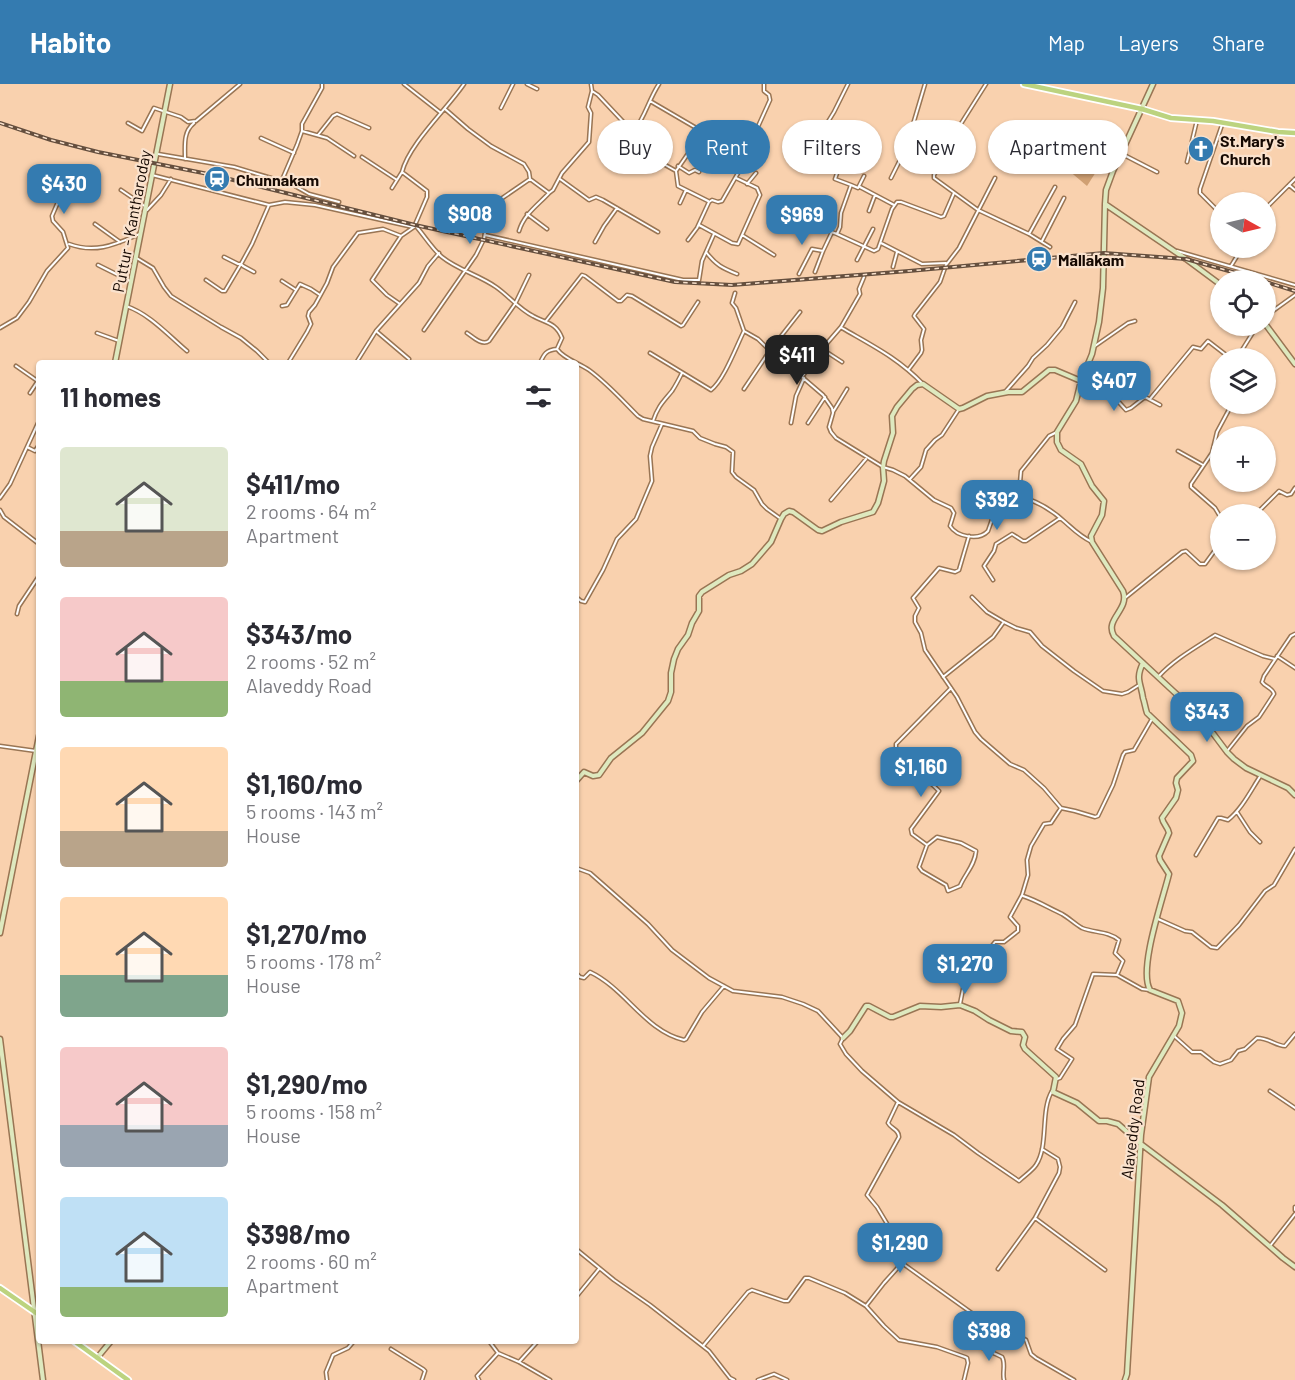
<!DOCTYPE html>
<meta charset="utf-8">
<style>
body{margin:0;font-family:Barlow,sans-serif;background:#f2f2f3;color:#2b2b33;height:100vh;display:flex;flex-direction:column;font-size:22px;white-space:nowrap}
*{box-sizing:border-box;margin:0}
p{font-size:20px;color:#7c7c81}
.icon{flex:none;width:33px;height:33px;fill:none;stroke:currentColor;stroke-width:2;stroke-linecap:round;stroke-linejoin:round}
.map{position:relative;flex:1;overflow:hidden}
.panel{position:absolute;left:36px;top:276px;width:543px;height:984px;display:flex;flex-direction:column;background:#fff;border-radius:6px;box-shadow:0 2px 4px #0004}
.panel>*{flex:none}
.hud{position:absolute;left:597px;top:36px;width:570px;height:54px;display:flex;gap:12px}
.needle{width:39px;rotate:98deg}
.fabs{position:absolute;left:1210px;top:108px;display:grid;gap:12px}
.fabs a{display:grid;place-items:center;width:66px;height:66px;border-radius:50%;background:#fff;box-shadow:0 2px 4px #0004;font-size:30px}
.price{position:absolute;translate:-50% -51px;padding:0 14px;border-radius:12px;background:#347bb0;color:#fff;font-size:20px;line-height:39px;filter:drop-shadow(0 2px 3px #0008)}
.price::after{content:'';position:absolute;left:50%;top:36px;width:18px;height:14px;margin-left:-9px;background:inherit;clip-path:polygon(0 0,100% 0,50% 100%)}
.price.selected{background:#222;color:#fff}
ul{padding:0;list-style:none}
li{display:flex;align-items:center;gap:18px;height:150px;padding:0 24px}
li span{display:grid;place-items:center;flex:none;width:168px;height:120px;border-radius:6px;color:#555}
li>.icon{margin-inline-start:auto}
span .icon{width:72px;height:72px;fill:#fffc;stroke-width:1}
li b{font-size:26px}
h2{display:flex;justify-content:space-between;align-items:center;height:72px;padding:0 24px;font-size:26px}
.pill{padding:0 21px;border-radius:27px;background:#fff;box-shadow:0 2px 4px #0004;font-size:21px;line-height:54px}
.pill.selected{background:#347bb0;color:#fff}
header{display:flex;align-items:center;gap:36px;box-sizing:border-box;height:84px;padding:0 30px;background:#347bb0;color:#fff}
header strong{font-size:28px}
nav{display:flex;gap:33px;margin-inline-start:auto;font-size:21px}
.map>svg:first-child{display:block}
.green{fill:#d0a073}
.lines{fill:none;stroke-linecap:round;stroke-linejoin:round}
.street-casing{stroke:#997554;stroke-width:5}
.secondary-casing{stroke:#997554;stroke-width:7}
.primary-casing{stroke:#fff;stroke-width:8}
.street{stroke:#fff;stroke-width:2}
.secondary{stroke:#dee9bf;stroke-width:4}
.primary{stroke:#bcd37f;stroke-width:4.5}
.rail-casing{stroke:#654f3e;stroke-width:4}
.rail{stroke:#fae2cd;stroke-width:1.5;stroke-dasharray:4.5;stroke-linecap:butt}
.labels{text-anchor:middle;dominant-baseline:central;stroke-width:4.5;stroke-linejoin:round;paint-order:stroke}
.poi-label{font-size:16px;font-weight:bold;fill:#150801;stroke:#fae2cd;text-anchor:start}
.street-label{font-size:16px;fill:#150801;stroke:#fae2cd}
</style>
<header>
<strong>Habito</strong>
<nav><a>Map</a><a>Layers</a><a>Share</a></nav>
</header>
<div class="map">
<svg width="1295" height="1296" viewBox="0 0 1295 1296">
<rect width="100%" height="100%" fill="#f9d1ae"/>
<!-- green -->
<path class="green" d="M1064 41 1108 69 1087 102 1041 63Z"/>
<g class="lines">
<!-- street casing -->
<g class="street-casing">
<path id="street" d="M404 0 441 29
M527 0 537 5
M848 0 834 28 815 59 816 63C828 69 831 67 841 78L835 95 851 101
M986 0 957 46 944 74 934 91V94L978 126 1029 150 1050 163
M592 7 598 11 629 44 634 47C645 33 649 15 659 0
M650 17 703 48 711 47 715 49 724 56 729 66 745 77 722 117 718 118 712 116 709 118 697 144 688 156
M501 24 513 0
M445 25 468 45 491 62 524 80 529 88 530 95 549 109 553 106 562 89 589 58 591 29 588 23 592 7 591 0
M128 39 142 47 154 24 181 33 188 38 196 37 240 0
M302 47 327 54 354 72
M756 47 770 16 769 11 764 7V0
M703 48 676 87 678 102 708 117
M318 51 333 32 337 30 369 44
M632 53 651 73 676 87
M261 54 294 69
M158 70 234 83 281 97 295 102 309 110 339 118
M1122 70 1157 88
M362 73 397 96
M185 75C185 61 183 48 194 39
M623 77 634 47
M1187 78 1197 36
M678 82 689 89 695 86 699 88
M152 91 269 121 285 118 315 121 413 143
M891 94 906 64 925 0
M560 95 589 116 596 113 603 116 658 148
M1295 95 1289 101 1295 106
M282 96 297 61 302 47V40L322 4V0
M747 100 756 89
M860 103 894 121
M392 104 402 88
M121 106 146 123
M680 119 686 106
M1266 124 1289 101
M147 126 161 111 171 95
M869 127 875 111
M527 130 547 145
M1221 130 1200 109V105L1223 38
M807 139 837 150 874 167 878 165 892 125 897 118H901L941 133 944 132 954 109
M95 140 120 158
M415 141C424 151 432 165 442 173 458 186 479 191 496 203 509 212 519 225 533 232 545 239 556 238 562 254L557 265C564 275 579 279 589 286 607 299 622 316 638 332L643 335 693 347 700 354 715 360 726 363 733 368 732 388 736 393 754 406 762 420 767 425 781 435
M699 141 732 159 738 160 760 111 757 104 736 94
M519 147C524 130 538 121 549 109
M837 150 840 143 841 129 851 101 858 104 864 92
M1029 150 1055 103
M485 151 683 196H699L702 177 714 150
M742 151 774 171
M1042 157 1064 114
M595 158 604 142 617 124
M881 159 922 180 946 179
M69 160C96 170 116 160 140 150
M1177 167 1295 201
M706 168C716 181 722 184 737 190
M135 173 153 184 164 203 171 212 221 243 241 254 257 267 269 279
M224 173 238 180H241L252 160 269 121
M857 176 873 145
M98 181 130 197
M1231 182 1242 164
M893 183 897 168
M815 188 823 167 832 148
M799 190 812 165 823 167
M206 196 222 207H225L241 180 243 182 254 188
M282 197 296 206
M735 209 732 219 736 224 744 247 758 255 792 288 802 293 823 311 832 324 833 329 829 343 831 348 836 354 883 383 893 386 905 392 934 416 951 424 954 429 950 442C957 453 979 457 988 447L1001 410C1007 407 1012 410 1019 412 1037 417 1051 425 1065 438 1074 446 1081 453 1092 458
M400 220 387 211 372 196 401 152 414 143 427 113V107L402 88C409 60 447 25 464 0
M126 222C150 230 169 252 187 267
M282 222 287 221 300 200 311 205 320 211
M1266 232 1295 211
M546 237 582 191 585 192 618 217H621L627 211 632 212 681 242 683 241 698 218
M0 244 17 234 29 218 47 187 68 164 63 148 53 137 52 132 58 118 70 99
M842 244C873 262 898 274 923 300
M424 246 476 171 484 155 488 130 491 123 498 117 530 95
M376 247 409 275
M97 249 119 257
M467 249C473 253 482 262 489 257L515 220 529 191
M1095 262 1128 239 1135 237
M822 265 842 278
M650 269 711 306C724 296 736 263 744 247
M1237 274 1257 242
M288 279 307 248 311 240 308 232 309 228 315 221 327 199 333 183 358 149 383 145 401 152
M356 279 376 247 419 199 428 182 439 169
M540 279C544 270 546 266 557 265
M16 282 39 298
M909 285 921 269 922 266 921 256 924 245 914 232 915 230 940 198 946 181 959 164 995 94
M1085 286 1106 304 1126 326 1131 324 1145 313 1160 321
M802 293 822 265 841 243 860 210 859 205 864 193
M744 305 771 265 800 228
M1005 308 1028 282 1033 274 1047 261 1062 243 1075 218
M30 309 38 297
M1150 315 1193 263 1201 265 1208 257 1230 274
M833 328 847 305
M39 337 27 363 35 367 39 361
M653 337C658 322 663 318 672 307 676 301 679 295 682 289
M791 339 796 312 804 294
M808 339 825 313
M1178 367 1203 381
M910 395 921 383 926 366 935 356 942 351 959 325
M1019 411 1021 387 1049 352 1057 348
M0 414 10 400 27 363
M831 416 866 375
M0 426 4 433 39 460
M1256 430 1279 407 1287 411 1291 410 1295 404
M1221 434 1215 424 1191 403V400L1212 369 1217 348 1232 320
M969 452 959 486 955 488 939 484 913 514 919 524 915 532V538L921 549 925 566 957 613 975 648 981 655 1010 680 1024 686 1044 704 1061 724 1075 727 1095 733 1098 732 1113 701 1123 671 1125 668 1134 666 1152 635
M993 496 984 482 994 467 996 460 1012 450 1023 457H1026L1060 434
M576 513 581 517 585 518 603 486 617 455 636 435 652 397 650 372 652 363 662 340
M972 513 987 528 1004 538 1016 544 1030 548 1042 562 1074 587 1103 607 1122 610 1128 608 1139 601
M1125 514 1182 468 1186 467 1200 480H1205L1221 458
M17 530 19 522 39 492
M1277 572 1295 584
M1159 592C1175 575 1195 564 1215 551L1263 572 1275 575
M943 593 993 553 1003 539
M0 662 36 667
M1228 666 1247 642 1259 633 1274 610C1273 604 1265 603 1262 598L1264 592 1291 552 1295 550
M1237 728 1250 748 1260 758
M927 761 919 783 922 787 946 801 948 807 960 802C965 790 975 781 976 767L961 759 937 753 927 761 912 750 911 745 939 707 896 666V660L951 604
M1196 771 1218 734H1221L1228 736C1242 725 1251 706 1261 691
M576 784 590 789 648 840 672 866 709 894 733 907 782 913 803 920 818 927 843 954 840 960 846 970 862 987 898 1018 954 1051 978 1069 1019 1097C1024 1092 1032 1087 1036 1081 1049 1062 1040 1027 1052 1007
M1023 812C1036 816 1049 824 1062 830 1069 834 1075 840 1082 844 1095 849 1108 847 1119 856L1115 869 1123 877 1117 891
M1158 835 1185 847 1192 848 1211 863 1217 864 1239 841 1265 807 1274 801 1295 765
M576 889 580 893 584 894 590 888C626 905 645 947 684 956L686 955 702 928 724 902
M960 920 964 900 970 890 995 858H1004L1018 847V842L1010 833 1022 811 1028 791 1027 776 1031 762 1044 740 1051 739 1061 724
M1173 951 1192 968H1201L1214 978 1220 980 1231 976 1238 967 1245 965 1257 954C1269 954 1276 962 1285 962L1295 950
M1057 995 1060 994 1072 975 1057 965 1063 955 1075 941 1093 890 1117 891 1142 905 1150 906
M1270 1007 1295 1024
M898 1018 888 1039C891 1045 899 1045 899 1053L867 1111 877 1123 889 1143 908 1162 902 1175V1179L987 1240 992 1242 999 1240 1026 1256 1031 1270 1036 1274 1074 1296
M1295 1123V1126
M1035 1134 1105 1186
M1270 1162 1295 1130
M576 1165 614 1196 650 1221 709 1267 730 1294 734 1296
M998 1185 1035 1134 1059 1089 1060 1083 1058 1075 1042 1065
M576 1213 599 1185
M866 1222 884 1242 899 1256 937 1263 965 1273 967 1274 968 1279 964 1296
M489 1257 498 1269 519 1278 550 1296
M972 1259 1002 1273C1006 1279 1002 1289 1004 1296
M703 1262 748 1208 752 1206 784 1217H788L805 1194H809L845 1209 866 1222 884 1199 902 1179
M391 1265 423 1285 425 1287 422 1296
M519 1278 538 1257
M327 1296 326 1288 333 1271 348 1264 354 1257
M479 1296 477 1292 498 1269
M758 1296 774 1290 787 1296"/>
</g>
<!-- secondary casing -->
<g class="secondary-casing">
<path id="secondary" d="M1153 0 1113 87 1106 106 1105 120 1186 175 1221 201
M1105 120 1103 204 1099 238 1092 270 1081 297 1076 317 1057 348V358L1061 366 1081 380 1092 402 1104 417 1102 431 1091 452 1092 458 1123 507C1130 526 1104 535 1114 552L1200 632 1227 668 1234 675 1246 684 1288 704 1295 711
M1266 241 1295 280
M115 279 170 0
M576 697 584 688 593 692 599 691 611 674 642 649 668 617 671 608V589L674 575 678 565 688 551 692 539 699 527V512L702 508 729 491 741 487 752 480 771 458 781 435 784 430 789 427 793 428 818 446 822 447 841 438 873 428 878 419 884 397 883 383 884 377 893 349 892 332 897 323 912 305 917 301 923 300 959 325 963 324 987 312 1008 308H1022L1049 286H1055L1081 297
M0 849 39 652
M843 954 850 947 866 922H869L890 933H893L920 922 941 923 960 921 975 927 989 936 1011 947 1022 948 1025 953 1023 961 1025 965 1056 993 1053 1008 1077 1019 1099 1037H1107L1118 1040 1141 1060 1222 1121 1283 1174 1295 1183
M0 955 43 1296
M97 1274 111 1257
M1125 1296 1127 1290 1141 1051 1149 993 1179 942 1182 929 1178 917 1150 906C1138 885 1163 815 1169 790L1160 776 1159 772 1169 749C1168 743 1163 740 1162 734L1176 714 1178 706 1176 699 1177 694 1193 677 1191 671 1147 629C1145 623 1145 620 1143 614 1141 599 1135 595 1143 579"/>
</g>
<!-- primary casing -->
<g class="primary-casing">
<path id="primary" d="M1024 0 1142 25 1171 34 1213 37 1278 48 1295 49
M0 1204 39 1231
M74 1257 128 1296"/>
</g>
<!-- street -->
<use href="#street" class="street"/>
<!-- secondary -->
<use href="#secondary" class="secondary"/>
<!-- primary -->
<use href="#primary" class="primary"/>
<!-- rail casing -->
<g class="rail-casing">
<path id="rail" d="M0 39 51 56 98 68 213 91 415 141 675 198 732 201 909 187 1104 169 1186 175 1261 196
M1266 198 1295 207"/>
</g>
<!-- rail -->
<use href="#rail" class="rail"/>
</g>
<!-- icons -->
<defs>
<g id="church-disc" transform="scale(1.35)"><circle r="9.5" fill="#347bb0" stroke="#fae2cd"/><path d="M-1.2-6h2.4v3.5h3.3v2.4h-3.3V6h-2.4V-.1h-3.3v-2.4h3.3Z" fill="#fff"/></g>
<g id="station-disc" transform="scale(1.35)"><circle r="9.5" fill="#347bb0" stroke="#fae2cd"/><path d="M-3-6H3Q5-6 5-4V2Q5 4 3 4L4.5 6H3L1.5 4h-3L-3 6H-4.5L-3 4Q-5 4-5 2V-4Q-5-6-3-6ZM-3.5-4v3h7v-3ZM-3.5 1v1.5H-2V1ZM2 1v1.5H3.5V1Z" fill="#fff"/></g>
</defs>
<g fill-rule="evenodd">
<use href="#church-disc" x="1201" y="65"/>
<use href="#station-disc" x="217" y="95"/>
<use href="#station-disc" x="1039" y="175"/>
</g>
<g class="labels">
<!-- poi labels -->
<g class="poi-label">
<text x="1220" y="56">St.Mary's<tspan x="1220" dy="18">Church</tspan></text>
<text x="236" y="95">Chunnakam</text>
<text x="1058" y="175">Mallakam</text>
</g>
<!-- street labels -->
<g class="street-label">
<text transform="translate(131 137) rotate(-79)">Puttur - Kantharoday</text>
<text transform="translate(1132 1045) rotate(-83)">Alaveddy Road</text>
</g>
</g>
</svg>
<div class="fabs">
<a><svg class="needle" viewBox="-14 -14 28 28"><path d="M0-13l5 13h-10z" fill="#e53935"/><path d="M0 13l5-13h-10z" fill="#7c7c81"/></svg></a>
<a><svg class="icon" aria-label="locate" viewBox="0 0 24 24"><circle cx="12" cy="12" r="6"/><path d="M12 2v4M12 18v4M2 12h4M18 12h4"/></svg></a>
<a><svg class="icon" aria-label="layers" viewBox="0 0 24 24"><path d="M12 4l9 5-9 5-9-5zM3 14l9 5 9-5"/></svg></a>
<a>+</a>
<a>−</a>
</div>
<b class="price" style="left:64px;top:131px">$430</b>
<b class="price" style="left:470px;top:161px">$908</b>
<b class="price" style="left:802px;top:162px">$969</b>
<b class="price selected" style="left:797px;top:302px">$411</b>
<b class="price" style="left:1114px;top:328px">$407</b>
<b class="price" style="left:997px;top:447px">$392</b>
<b class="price" style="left:1207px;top:659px">$343</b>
<b class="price" style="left:921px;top:714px">$1,160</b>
<b class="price" style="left:965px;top:911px">$1,270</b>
<b class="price" style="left:900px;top:1190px">$1,290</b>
<b class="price" style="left:989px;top:1278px">$398</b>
<div class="hud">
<a class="pill">Buy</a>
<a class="pill selected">Rent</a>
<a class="pill">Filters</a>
<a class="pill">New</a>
<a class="pill">Apartment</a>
</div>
<section class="panel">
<h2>11 homes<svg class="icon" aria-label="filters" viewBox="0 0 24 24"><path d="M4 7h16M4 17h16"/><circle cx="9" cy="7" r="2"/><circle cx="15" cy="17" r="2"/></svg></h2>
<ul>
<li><span style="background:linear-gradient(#dfe7d0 70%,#b9a48a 0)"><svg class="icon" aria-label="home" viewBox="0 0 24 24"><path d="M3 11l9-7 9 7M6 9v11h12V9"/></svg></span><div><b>$411/mo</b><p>2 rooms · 64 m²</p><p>Apartment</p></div></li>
<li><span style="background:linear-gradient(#f6c9c9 70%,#8fb573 0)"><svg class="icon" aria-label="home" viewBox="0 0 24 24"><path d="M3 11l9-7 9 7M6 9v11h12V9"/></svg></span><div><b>$343/mo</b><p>2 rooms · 52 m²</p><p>Alaveddy Road</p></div></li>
<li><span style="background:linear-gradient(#ffd9b3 70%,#b9a48a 0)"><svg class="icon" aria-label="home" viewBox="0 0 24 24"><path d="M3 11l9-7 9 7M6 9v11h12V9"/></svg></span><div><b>$1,160/mo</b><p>5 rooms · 143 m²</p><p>House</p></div></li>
<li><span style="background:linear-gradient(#ffd9b3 65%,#7fa58c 0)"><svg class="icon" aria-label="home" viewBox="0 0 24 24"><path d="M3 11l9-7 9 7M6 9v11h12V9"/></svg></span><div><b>$1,270/mo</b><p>5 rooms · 178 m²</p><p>House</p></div></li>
<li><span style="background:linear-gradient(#f6c9c9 65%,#9aa5b1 0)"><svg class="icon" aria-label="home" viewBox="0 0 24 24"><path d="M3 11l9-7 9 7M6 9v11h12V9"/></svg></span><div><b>$1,290/mo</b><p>5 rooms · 158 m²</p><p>House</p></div></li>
<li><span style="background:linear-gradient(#bfe0f5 75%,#8fb573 0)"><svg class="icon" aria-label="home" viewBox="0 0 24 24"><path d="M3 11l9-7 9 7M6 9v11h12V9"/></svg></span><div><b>$398/mo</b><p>2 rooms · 60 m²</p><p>Apartment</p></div></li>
</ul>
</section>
</div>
